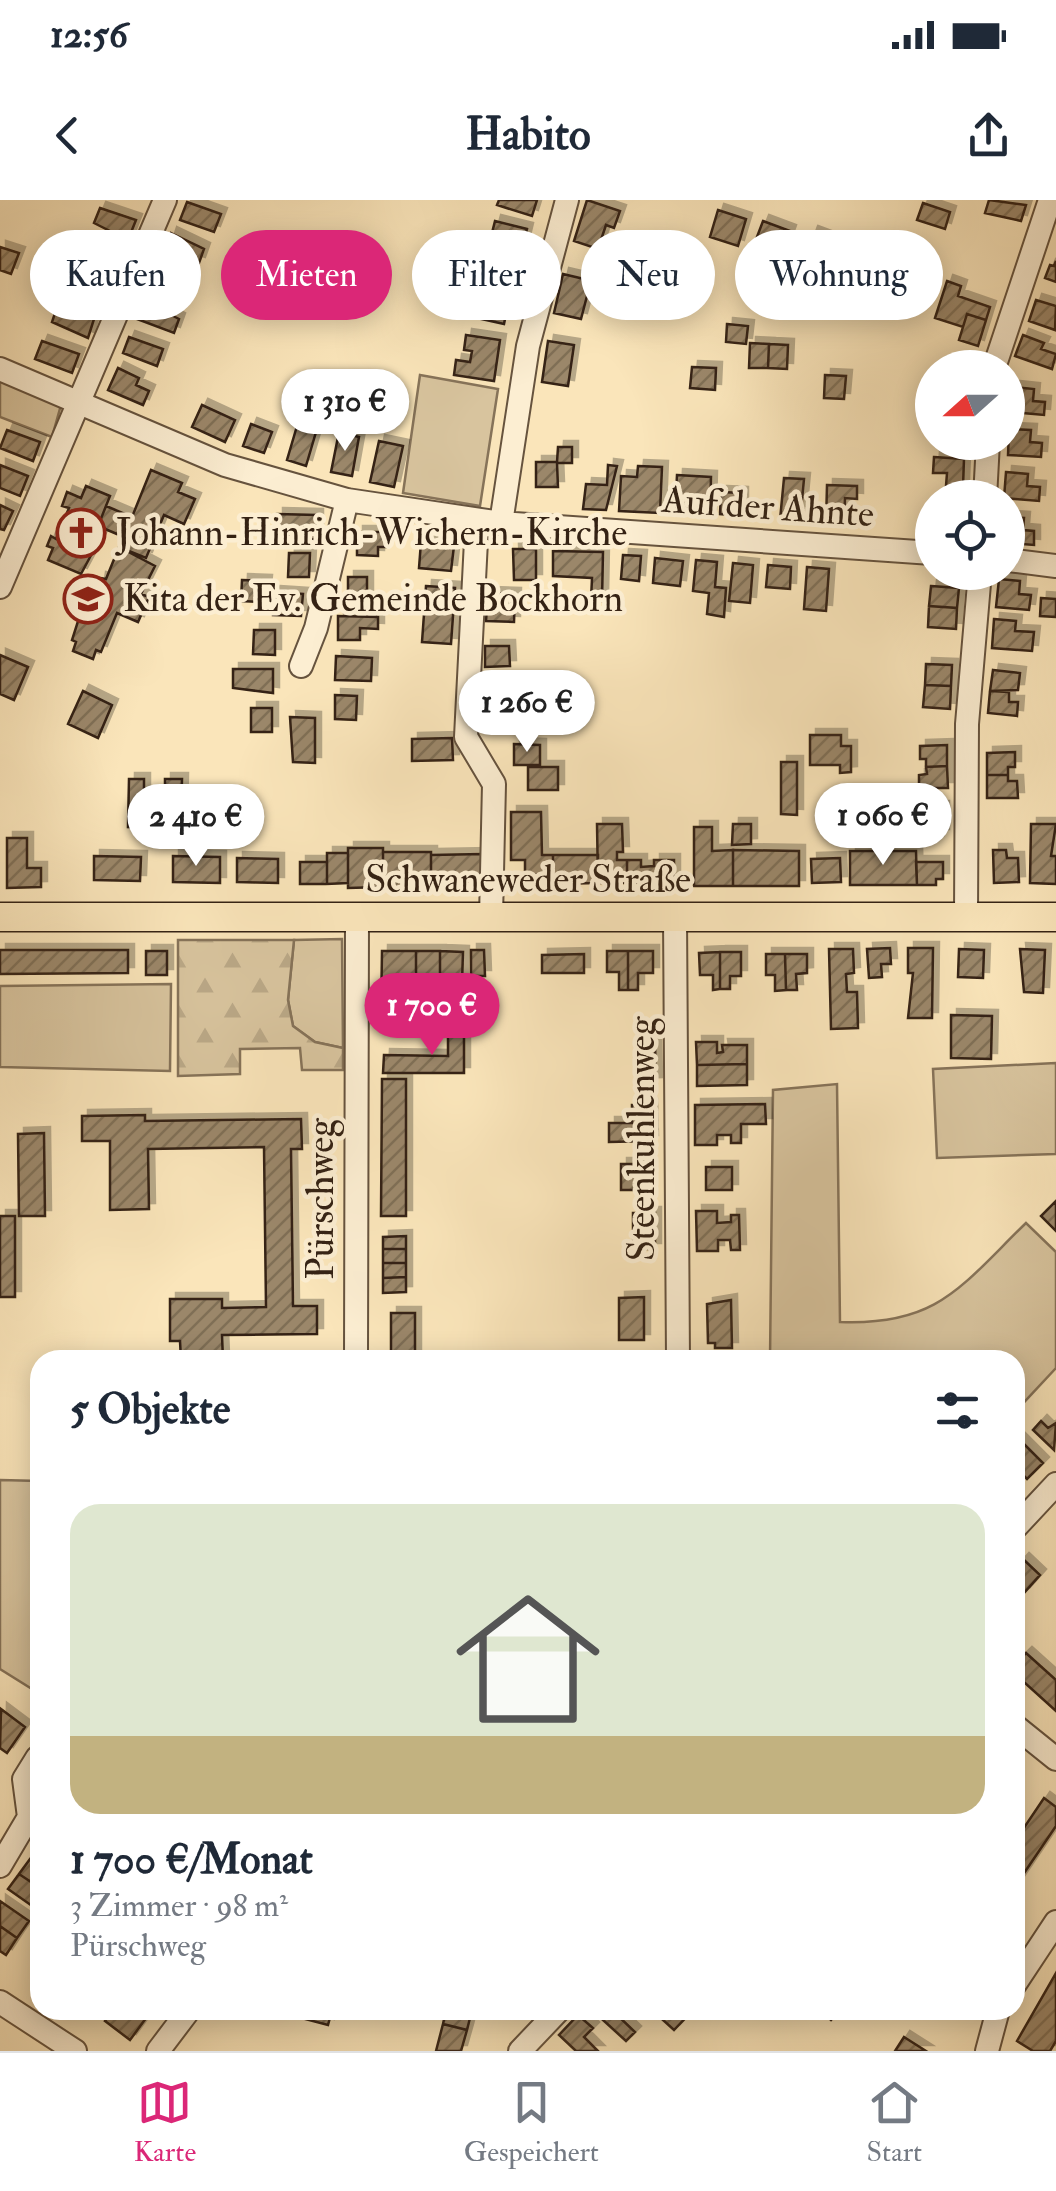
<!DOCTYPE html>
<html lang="de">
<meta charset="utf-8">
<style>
body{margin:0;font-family:"IM FELL Double Pica",serif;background:#f6f6f7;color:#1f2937;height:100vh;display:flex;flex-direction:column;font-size:38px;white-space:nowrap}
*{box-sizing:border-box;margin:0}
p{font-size:32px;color:#747a83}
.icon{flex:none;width:55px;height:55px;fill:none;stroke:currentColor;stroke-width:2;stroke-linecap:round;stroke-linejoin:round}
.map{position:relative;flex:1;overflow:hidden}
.drawer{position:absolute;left:30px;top:1150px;width:995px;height:670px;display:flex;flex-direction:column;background:#fff;border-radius:30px;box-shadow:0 5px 25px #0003}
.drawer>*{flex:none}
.top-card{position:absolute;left:30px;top:30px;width:998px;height:90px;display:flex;gap:20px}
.needle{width:65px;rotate:249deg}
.tools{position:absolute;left:915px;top:150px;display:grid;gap:20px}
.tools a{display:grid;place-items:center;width:110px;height:110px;border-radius:50%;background:#fff;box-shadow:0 5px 25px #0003;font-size:50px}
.price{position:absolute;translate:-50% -85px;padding:0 22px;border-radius:35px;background:#fff;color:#222;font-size:32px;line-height:65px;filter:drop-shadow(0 2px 5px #0008)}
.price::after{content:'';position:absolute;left:50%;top:60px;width:30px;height:22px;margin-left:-15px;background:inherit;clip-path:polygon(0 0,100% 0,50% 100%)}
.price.current{background:#db2777;color:#fff}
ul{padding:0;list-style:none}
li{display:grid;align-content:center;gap:20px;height:530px;padding:0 40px}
li span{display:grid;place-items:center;height:310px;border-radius:30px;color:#555}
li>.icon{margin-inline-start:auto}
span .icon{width:180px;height:180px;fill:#fffc;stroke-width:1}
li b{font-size:42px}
h2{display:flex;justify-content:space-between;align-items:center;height:120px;padding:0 40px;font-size:42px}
.tag{padding:0 35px;border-radius:45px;background:#fff;box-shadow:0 5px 25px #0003;font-size:35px;line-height:90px}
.tag.current{background:#db2777;color:#fff}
.status{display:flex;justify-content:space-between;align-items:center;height:70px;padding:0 50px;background:#fff;direction:ltr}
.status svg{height:28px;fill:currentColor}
header{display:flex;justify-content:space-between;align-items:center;height:130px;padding:0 40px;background:#fff;font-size:45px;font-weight:700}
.tabs{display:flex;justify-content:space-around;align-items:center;height:140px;border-top:2px solid #e0e1e3;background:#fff;font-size:28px;color:#747a83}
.tabs a{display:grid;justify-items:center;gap:5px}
.tabs .current{color:#db2777}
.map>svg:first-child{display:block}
.green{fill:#d8c49e;stroke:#867359;stroke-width:2.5}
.forest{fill:url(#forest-firs);stroke:#867359;stroke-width:2.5}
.building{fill:url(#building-hatch);stroke:#342214;stroke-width:2.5;filter:url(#shadow)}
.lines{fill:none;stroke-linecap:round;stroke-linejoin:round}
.minor-casing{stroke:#66533e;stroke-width:26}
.major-casing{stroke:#342214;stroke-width:31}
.minor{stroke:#fceed2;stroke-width:22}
.major{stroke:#fae5ba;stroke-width:28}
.labels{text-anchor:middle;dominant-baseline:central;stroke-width:9;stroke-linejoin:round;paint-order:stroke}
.street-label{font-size:38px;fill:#342214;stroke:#fceed2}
.poi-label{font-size:38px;fill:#342214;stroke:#fceed2;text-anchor:start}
</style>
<div class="status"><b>12:56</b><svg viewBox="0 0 49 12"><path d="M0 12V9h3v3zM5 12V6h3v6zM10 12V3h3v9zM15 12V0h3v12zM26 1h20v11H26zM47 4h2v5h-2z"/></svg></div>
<header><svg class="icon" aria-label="back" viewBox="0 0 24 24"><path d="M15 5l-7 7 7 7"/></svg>Habito<svg class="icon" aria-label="share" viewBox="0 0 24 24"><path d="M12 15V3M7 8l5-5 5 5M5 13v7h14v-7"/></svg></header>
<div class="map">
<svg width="1056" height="1851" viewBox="0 0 1056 1851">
<defs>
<pattern id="forest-firs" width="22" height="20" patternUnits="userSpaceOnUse" patternTransform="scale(2.5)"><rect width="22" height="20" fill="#d8c49e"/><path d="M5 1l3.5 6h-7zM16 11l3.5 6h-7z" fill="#baa887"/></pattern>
<pattern id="building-hatch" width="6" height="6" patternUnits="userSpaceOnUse" patternTransform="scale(2.5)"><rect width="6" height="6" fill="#9b876a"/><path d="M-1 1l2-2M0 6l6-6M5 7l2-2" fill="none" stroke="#7f6e56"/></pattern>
<filter id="shadow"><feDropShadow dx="6" dy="-6" stdDeviation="0" flood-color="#0004"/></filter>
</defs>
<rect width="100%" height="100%" fill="#fae5ba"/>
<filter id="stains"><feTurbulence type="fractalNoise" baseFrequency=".002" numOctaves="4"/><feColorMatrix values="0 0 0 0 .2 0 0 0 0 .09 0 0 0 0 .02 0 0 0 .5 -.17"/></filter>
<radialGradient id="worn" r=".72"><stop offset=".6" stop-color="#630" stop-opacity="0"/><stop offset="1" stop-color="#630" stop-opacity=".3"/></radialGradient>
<!-- green -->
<path class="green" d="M420 175 498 189 480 306 403 293Z
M0 178 61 205 52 237 0 217Z
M342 739 343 848 315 842 293 826 288 800 294 740Z
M171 784 170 871 0 867V786Z
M1056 863V954L937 958 933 869Z
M837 884 840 1122C938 1126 961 1086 1026 1023L1056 1052V1168L1015 1212V1160H770L773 890Z
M0 1280 40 1281V1494L0 1469Z"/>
<!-- forest -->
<path class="forest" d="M178 740H294L288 800 293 826 315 842 343 848V870H302L300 848 240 849V874L178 876Z"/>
<!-- building -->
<path class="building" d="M499 0H537L532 16 497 5Z
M587 0 620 11 614 28 606 25 598 49 574 41Z
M989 0 1026 5 1021 21 985 13Z
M187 2 221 14 214 32 180 20Z
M923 3 950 12 945 29 917 20Z
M100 8 136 20 128 40 94 23Z
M718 10 746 19 738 46 710 37Z
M495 21 527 29 517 70 482 62 486 49 494 51 498 39 491 37Z
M763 21 790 31 780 59 752 50Z
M812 32 839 42 829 70 802 60Z
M171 33 204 49 199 63 165 52Z
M93 40 121 52 113 73 84 61Z
M0 47 19 53 11 74 0 70Z
M1056 61V82L1045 78 1050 65 1054 66Z
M157 66 191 84 185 96 149 84Z
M70 73 109 86 100 106 63 89Z
M468 74 512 84 504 124 477 118 482 94 465 90Z
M563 74 601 83 597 98 587 96 581 119 554 113Z
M947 81 961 86 958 96 990 107 986 120 967 114 963 127 935 118Z
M1036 100 1056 106 1055 130 1029 121Z
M144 101 179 119 174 133 137 119Z
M57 107 94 119 88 138 52 122Z
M967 114 986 120 978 146 959 140Z
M727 124 748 126 746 144 726 142Z
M466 135 500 140 494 181 454 175 456 160 470 162 472 151 464 150Z
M1023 135 1044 143 1041 149 1056 154 1052 169 1015 156Z
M129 137 163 149 157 166 123 153Z
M42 141 79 154 72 173 35 159Z
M548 141 574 145 568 186 542 182Z
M750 143 769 144 768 168H749Z
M769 144 788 145 787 169 768 168Z
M692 167 716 168 715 190 690 188Z
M118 168 139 178 136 185 149 191 143 205 108 190Z
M825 175 846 176 844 199 824 198Z
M1014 187 1034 189 1033 201 1045 202 1044 215 1012 212Z
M202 205 235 220 225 242 192 227Z
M251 224 272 232 264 253 243 246Z
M297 226 316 232 306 266 287 260Z
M1009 229 1031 230 1030 242 1042 243 1041 257 1008 255Z
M7 230 40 242 33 261 0 248Z
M339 232 359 237 352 276 331 272Z
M379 241 403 246 394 287 370 282Z
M558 247H572V263H557L558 287H536V262H557Z
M934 257 964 259 963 287 946 286 947 273H933Z
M0 265 28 276 20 296 0 288Z
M608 265 617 266 606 310 583 309 586 284 607 285Z
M638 266 662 267 660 313 619 311 621 276 637 277Z
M151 270 182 283 178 292 195 299 184 324 164 315 146 358 119 347 124 337 98 326 106 306 132 317Z
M1006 272 1028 274 1027 286 1040 287 1039 301 1004 298Z
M677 275 711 277 710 315 675 313Z
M784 278 804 279 800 321 780 320Z
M827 285 857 286V299L845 298 844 325 826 323Z
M86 286 110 296 98 326 105 329 81 374 48 360 53 348 47 346 51 336 56 339 69 308 62 306 67 292 81 298Z
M721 292 742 293V316L720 314Z
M0 305 13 311 4 330 0 329Z
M277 314 317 315V340L277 334Z
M1008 317 1024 318 1023 330 1034 331V345L1008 343Z
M357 332H387L386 347H378V356L357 355Z
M421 342 454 346 451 371 419 368Z
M119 347 155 366 141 394 149 397 138 422 117 413 101 452 96 450 93 459 73 451 76 442 72 440 86 396 93 399 98 392 100 378 106 379Z
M513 349H536V380H514Z
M553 351 603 352 602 401 591 400 592 378 553 376Z
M289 353H310L309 377H288Z
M623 355 641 356 639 381 621 379Z
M655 358 683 361 680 386 653 383Z
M696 360 717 362 715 387 726 388 724 417 707 414 709 393 693 391Z
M733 363 753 365 750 403 729 401Z
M768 365 791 367 790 389 766 387Z
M807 367 829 369 826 411 804 409Z
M348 377H367V400H348Z
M999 379 1020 381 1019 394 1031 395 1029 410 996 407Z
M242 380 266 381 264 402 241 401Z
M426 386 455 388 451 444 422 442Z
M931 386 959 388 957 408 929 406Z
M274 392 303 394 301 416 273 415Z
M488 393 515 394 514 422 486 421Z
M1041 398 1056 399V417L1040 416Z
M929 406 957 408 956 429 928 427Z
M338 416 378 417V429L360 428V440H338Z
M994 419 1016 421 1015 431 1034 432 1032 451 992 448Z
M254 430H275V455L253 454Z
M485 446H509L510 466 485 467Z
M0 455 28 467 14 500 0 494Z
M336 456 372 458 371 481 335 480Z
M926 464 952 465 951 486 925 485Z
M233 469H273V493L233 488Z
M993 470 1020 473 1018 490 990 491Z
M925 485 951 486 950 509 923 507Z
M83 491 112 505 98 538 68 524Z
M990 491 1009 492V502H1018L1017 516 988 513Z
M335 495 357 496 356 520 335 519Z
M509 496 510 517H485V497Z
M251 508H272V532H251Z
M290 517 315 518V563L293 562Z
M810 535H841V546H851V572L840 573V565H810Z
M452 538 453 560 412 561V539Z
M514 544 540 545V565H514Z
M947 545V566L926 567V559H920V546Z
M1015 552V567H1008V575H987V553Z
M781 562H797V615L781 614Z
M947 566 948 588H919V575L927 574 926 567Z
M528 567H558V590H528Z
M987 575H1008V581H1017L1018 598H987Z
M129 579H144V628L128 627Z
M165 579H182L181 629H165Z
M924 607H943V635H925Z
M511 612H541L542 655H553V674L525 675V660H511Z
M597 624H622L623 652H617V660H627V683H598Z
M733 624H751V644L732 645Z
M1031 624H1056L1051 656H1056V684L1030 683Z
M694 627H712V651L733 650V686H694Z
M7 638H27V668H41V687L7 688Z
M348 648H383V687L348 688Z
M733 650 799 651V686H733Z
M993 650H1006L1007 658H1018L1019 682 994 683Z
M850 651H916L917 685H850Z
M383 652H431V687H383Z
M327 653H348V683L327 684Z
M482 654V687H431V655Z
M553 655H598V683L553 684Z
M94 656 141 657 140 681 94 680Z
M173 656 220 657V683L173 682Z
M237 658 278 659V683L237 682Z
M840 658 841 682 812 683 811 659Z
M627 660H641V667L654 666V660H674V682L627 683Z
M300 662H327V684H300Z
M916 662H943V679H936V685H917Z
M890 748 891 764H881L882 777 869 778 867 749Z
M908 748H933L932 818H908L913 773H908Z
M829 749H853L854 773 846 774 847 792H857L858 828 831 829Z
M959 749 984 750 983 778 958 777Z
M1020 749 1045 750 1043 793 1024 792Z
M0 750H128V773L0 774Z
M471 750H484L485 776H471Z
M146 751H167V775H146Z
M382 751H416V783L407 782 406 814H381Z
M416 751H440V783H416Z
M440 751 463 752 462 783H440Z
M607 751H628V790H619V772H607Z
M628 751H653V773H638V790H628Z
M720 752H741V776H730V789H720Z
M720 752V789L713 790V775H700L699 753Z
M584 754V773H542V755Z
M766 754H785L786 790 775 791V775H766Z
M785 754H807V773L796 774 797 790H786Z
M951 815 992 816 991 859 951 858Z
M448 824H464V873H383L384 855 448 856Z
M655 842 656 883 637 884 636 843Z
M696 842H717V853L723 852 722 845H747V864L697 865Z
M747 864V885L697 886V865Z
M382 879H406V1016H381Z
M765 904 766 924H741V943H731V935H717V945H695V905Z
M632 905H651L652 941 609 942V923H632Z
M145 915V921L301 919 302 949H291L293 1106H317V1134L222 1135 223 1160H181L180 1141H170V1099H222V1108L266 1107 264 947 148 949 149 1009 110 1010V941H82V916Z
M44 933 45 1016H19L18 934Z
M621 964H646V990H621Z
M706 967H732V990H706Z
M1056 1001V1031L1041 1016Z
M696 1011H717V1023L731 1022V1015H739L740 1050H731L730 1040H718V1051H697Z
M633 1013H655V1049H633Z
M0 1016H15V1097H0Z
M406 1036V1049H383V1037Z
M383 1049H406V1063H383Z
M383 1063H406V1077L383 1078Z
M406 1077V1092L383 1093V1078Z
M644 1097V1140H619V1098Z
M731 1100 732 1148H715V1143H708L707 1104Z
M391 1113H415V1160H391Z
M1041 1221 1048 1228 1056 1223 1054 1250 1033 1230Z
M1015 1235 1043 1263 1027 1279 1015 1267Z
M1023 1359 1040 1375 1024 1393 1015 1385V1368Z
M1026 1453 1056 1480V1511L1015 1474V1464Z
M1 1509 25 1527 7 1553 0 1548Z
M1044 1598 1056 1607V1626L1016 1685 1015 1641Z
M30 1659 40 1666V1688L19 1674Z
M19 1674 40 1688 35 1708 8 1689Z
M0 1701 29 1721 17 1738 0 1726Z
M0 1726 17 1738 6 1755 0 1751Z
M1056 1773V1841L1050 1851H1033L1017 1841Z
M113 1810H152L130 1840 105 1821Z
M271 1810H332L328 1825Z
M446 1810H472L467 1830 443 1824Z
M592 1810H618L615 1813 635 1832 626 1841Z
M652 1810H693L674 1830Z
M820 1810H840L831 1820Z
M578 1815 593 1828 584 1837 598 1851H576L559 1835Z
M443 1824 467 1830 461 1851H436Z
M904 1837 926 1851H895Z"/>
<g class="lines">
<!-- minor casing -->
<g class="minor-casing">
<path id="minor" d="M994 168 1050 0
M0 169 225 265 347 300 501 323 932 353
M985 298 988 242
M477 321 466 537 494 584 491 717
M501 323 528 146 567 0
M1008 360 1056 366
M0 387 165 0
M301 466 316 428 347 300
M966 716 967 524 980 372
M675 717 678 1160
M356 1160 357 717
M1015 1328 1056 1284
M1015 1526 1056 1559
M0 1666 29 1617 24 1579 37 1558
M1015 1784 1056 1722
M0 1802 75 1851
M158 1851 189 1810
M520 1851 559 1810
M987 1851 998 1810"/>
</g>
<!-- major casing -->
<g class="major-casing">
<path id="major" d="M0 717H1056"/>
</g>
<!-- minor -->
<use href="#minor" class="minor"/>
<!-- major -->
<use href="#major" class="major"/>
</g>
<!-- icons -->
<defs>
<g id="church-ring" transform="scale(2.5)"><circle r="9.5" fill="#fceed2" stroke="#8f2418" stroke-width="1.5"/><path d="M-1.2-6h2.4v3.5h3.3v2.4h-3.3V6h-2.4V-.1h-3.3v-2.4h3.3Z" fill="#8f2418"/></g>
<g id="school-ring" transform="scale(2.5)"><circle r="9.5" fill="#fceed2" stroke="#8f2418" stroke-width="1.5"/><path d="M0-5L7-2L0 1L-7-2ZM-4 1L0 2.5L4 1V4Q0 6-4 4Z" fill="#8f2418"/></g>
</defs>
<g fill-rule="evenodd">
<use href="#church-ring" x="81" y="333"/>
<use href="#school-ring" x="88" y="399"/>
</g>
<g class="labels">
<!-- street labels -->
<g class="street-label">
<text transform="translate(768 307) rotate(4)">Auf der Ahnte</text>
<text x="528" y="680">Schwaneweder Straße</text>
<text transform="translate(642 939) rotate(-90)">Steenkuhlenweg</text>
<text transform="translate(321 999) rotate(-90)">Pürschweg</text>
</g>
<!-- poi labels -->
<g class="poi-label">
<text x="116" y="333">Johann-Hinrich-Wichern-Kirche</text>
<text x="123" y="399">Kita der Ev. Gemeinde Bockhorn</text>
</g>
</g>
<rect width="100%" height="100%" filter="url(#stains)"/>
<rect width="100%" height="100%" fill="url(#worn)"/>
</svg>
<div class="tools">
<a><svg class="needle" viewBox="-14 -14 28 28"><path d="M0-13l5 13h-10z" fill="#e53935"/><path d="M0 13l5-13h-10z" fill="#747a83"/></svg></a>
<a><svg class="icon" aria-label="locate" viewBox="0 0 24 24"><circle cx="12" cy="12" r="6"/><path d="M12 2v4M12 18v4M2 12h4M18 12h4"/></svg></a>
</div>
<b class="price" style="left:345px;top:254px">1 310 €</b>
<b class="price" style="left:527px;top:555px">1 260 €</b>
<b class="price" style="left:883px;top:668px">1 060 €</b>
<b class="price" style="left:196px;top:669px">2 410 €</b>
<b class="price current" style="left:432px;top:858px">1 700 €</b>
<div class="top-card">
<a class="tag">Kaufen</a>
<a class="tag current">Mieten</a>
<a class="tag">Filter</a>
<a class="tag">Neu</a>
<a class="tag">Wohnung</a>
</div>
<section class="drawer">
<h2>5 Objekte<svg class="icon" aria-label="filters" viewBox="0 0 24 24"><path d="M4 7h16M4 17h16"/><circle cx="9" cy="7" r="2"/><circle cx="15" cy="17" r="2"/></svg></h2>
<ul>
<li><span style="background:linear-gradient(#dfe7d0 75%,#c2b280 0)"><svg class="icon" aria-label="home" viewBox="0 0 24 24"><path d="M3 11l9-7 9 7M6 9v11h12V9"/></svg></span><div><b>1 700 €/Monat</b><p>3 Zimmer · 98 m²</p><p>Pürschweg</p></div></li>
</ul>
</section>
</div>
<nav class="tabs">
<a class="current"><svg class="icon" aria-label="map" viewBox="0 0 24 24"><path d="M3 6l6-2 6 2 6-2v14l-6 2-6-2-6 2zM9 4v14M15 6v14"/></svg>Karte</a>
<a><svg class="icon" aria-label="saved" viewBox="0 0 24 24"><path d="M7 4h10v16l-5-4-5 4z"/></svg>Gespeichert</a>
<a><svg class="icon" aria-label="home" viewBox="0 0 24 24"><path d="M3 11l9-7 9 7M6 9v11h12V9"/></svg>Start</a>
</nav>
